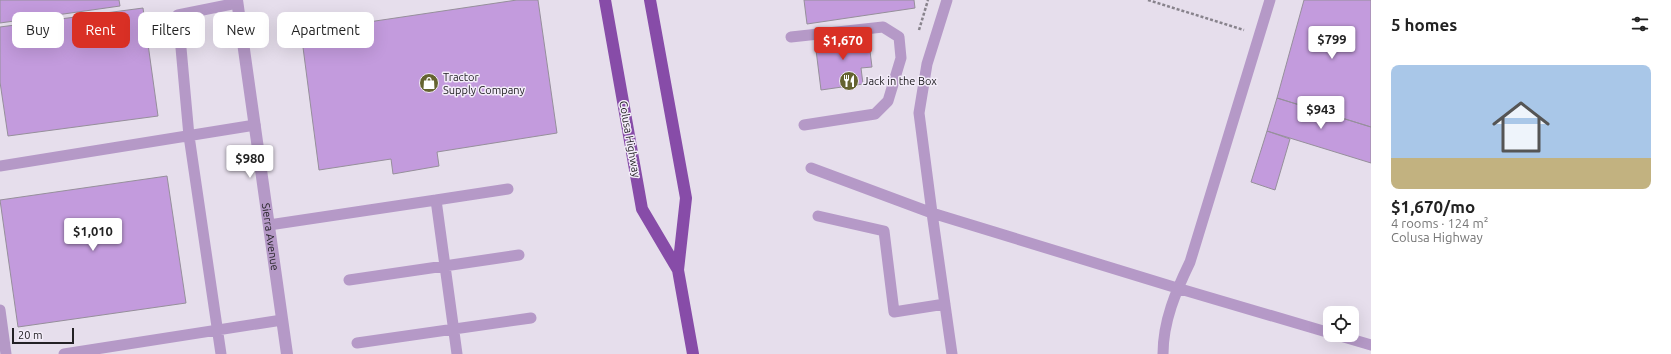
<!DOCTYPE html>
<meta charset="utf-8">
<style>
body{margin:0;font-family:Ubuntu,sans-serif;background:#f2f2f2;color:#222;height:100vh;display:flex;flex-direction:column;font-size:15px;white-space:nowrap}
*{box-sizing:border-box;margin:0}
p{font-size:13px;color:#767676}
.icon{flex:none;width:22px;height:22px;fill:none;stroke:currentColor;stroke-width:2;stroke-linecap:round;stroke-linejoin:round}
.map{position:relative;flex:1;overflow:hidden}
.details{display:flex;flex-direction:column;background:#fff;width:300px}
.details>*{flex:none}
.top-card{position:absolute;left:12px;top:12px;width:380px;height:36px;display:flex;gap:8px}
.tools{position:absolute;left:1323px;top:306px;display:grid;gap:8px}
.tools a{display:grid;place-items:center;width:36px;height:36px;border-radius:8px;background:#fff;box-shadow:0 4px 16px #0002;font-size:20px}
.scale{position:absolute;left:12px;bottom:10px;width:62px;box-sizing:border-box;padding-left:4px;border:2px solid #232125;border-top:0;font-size:11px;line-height:14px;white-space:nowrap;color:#232125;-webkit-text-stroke:3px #f3ecf9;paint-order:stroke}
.price{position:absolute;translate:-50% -34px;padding:0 9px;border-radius:4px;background:#fff;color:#222;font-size:13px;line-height:26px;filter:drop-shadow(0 1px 2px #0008)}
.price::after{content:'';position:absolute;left:50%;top:24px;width:12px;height:9px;margin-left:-6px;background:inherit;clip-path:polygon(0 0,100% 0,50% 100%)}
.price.current{background:#d93025;color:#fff}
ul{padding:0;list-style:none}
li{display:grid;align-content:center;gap:8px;height:212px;padding:0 20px}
li span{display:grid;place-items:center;height:124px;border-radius:8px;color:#555}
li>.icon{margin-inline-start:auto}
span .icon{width:72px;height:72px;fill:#fffc;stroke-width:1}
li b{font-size:17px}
h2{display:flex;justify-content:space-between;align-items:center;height:48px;padding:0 20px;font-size:17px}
.pill{padding:0 14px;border-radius:8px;background:#fff;box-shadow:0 4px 16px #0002;font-size:14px;line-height:36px}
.pill.current{background:#d93025;color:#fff}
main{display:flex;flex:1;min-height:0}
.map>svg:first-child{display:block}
.building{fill:#c39bdd;stroke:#968f9b}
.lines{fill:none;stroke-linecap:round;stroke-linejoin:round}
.path{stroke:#88838c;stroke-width:2.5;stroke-dasharray:3 2;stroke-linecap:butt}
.service{stroke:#b599c7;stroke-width:11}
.minor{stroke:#b599c7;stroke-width:12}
.trunk{stroke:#874ca8;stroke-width:12}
.labels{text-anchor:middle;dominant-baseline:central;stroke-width:3;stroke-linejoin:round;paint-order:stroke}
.poi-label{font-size:11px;fill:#232125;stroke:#f3ecf9;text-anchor:start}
.street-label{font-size:11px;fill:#232125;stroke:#f3ecf9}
</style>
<main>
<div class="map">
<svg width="1371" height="354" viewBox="0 0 1371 354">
<rect width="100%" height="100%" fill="#e6deec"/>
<!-- building -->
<path class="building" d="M0 0H119L120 6 0 23Z
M517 0H538L557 133 437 152 439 166 393 174 391 159 319 170 301 32Z
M804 0H914L915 8 807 24Z
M1304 0H1371V127L1277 98Z
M143 8 158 116 8 136 0 82V27Z
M868 35 872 67 861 68 863 84 821 90 815 42Z
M1277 98 1371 127V163L1267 131Z
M1267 131 1290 139 1275 190 1251 182Z
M167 176 186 303 18 327 0 200Z"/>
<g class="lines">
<!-- path -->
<path class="path" d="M1148 0 1244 30
M919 30 928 0"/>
<!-- service -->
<path class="service" d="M947 0 927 64 919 113 932 213 952 354
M791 37 883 27 899 37 901 58 888 101 875 114 804 125
M0 166 255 125
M811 168 932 213 1177 288 1330 333
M436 200 508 189
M818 216 884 231 894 312 945 304
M269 225 436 200 457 354
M349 280 519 255
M0 310 6 354
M1337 335 1371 345
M357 343 531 318
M64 354 282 320
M221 354 189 136 178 15 237 3
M1163 354C1163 321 1176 291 1190 262L1270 0"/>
<!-- minor -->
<path class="minor" id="s1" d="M237 0 287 354"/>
<!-- trunk -->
<path class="trunk" d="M605 0 642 209 678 270
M650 0 686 198 678 270 693 354"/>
</g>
<!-- icons -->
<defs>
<g id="restaurant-disc" transform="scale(1)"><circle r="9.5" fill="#656330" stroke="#f3ecf9"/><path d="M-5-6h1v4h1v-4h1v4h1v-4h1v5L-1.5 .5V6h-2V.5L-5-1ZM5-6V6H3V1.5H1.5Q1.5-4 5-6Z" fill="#fff"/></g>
<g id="shop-disc" transform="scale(1)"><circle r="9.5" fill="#656330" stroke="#f3ecf9"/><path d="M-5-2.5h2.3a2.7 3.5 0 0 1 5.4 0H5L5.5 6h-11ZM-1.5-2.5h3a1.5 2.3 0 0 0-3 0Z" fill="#fff"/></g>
</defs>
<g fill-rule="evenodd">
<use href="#restaurant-disc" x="849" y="81"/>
<use href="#shop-disc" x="429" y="83"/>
</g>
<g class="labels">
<!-- poi labels -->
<g class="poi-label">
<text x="443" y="77">Tractor<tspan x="443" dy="13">Supply Company</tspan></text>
<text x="863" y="81">Jack in the Box</text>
</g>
<!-- street labels -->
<g class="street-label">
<text transform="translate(630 139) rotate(80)">Colusa Highway</text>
<text stroke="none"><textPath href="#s1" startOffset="239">Sierra Avenue</textPath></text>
</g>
</g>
</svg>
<div class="tools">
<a><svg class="icon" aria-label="locate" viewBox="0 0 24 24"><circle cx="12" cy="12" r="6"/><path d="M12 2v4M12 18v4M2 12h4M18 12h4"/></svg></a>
</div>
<div class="scale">20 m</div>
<b class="price" style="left:1332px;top:60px">$799</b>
<b class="price current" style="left:843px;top:61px">$1,670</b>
<b class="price" style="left:1321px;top:130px">$943</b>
<b class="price" style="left:250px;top:179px">$980</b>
<b class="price" style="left:93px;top:252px">$1,010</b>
<div class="top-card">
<a class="pill">Buy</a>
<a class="pill current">Rent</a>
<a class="pill">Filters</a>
<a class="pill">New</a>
<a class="pill">Apartment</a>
</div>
</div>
<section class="details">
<h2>5 homes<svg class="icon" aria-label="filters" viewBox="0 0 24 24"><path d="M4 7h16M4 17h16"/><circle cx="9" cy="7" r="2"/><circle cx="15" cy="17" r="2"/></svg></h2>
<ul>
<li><span style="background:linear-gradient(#a9c7e8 75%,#c2b280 0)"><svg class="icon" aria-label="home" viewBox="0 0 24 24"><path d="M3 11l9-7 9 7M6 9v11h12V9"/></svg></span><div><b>$1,670/mo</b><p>4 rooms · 124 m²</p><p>Colusa Highway</p></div></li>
</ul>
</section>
</main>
